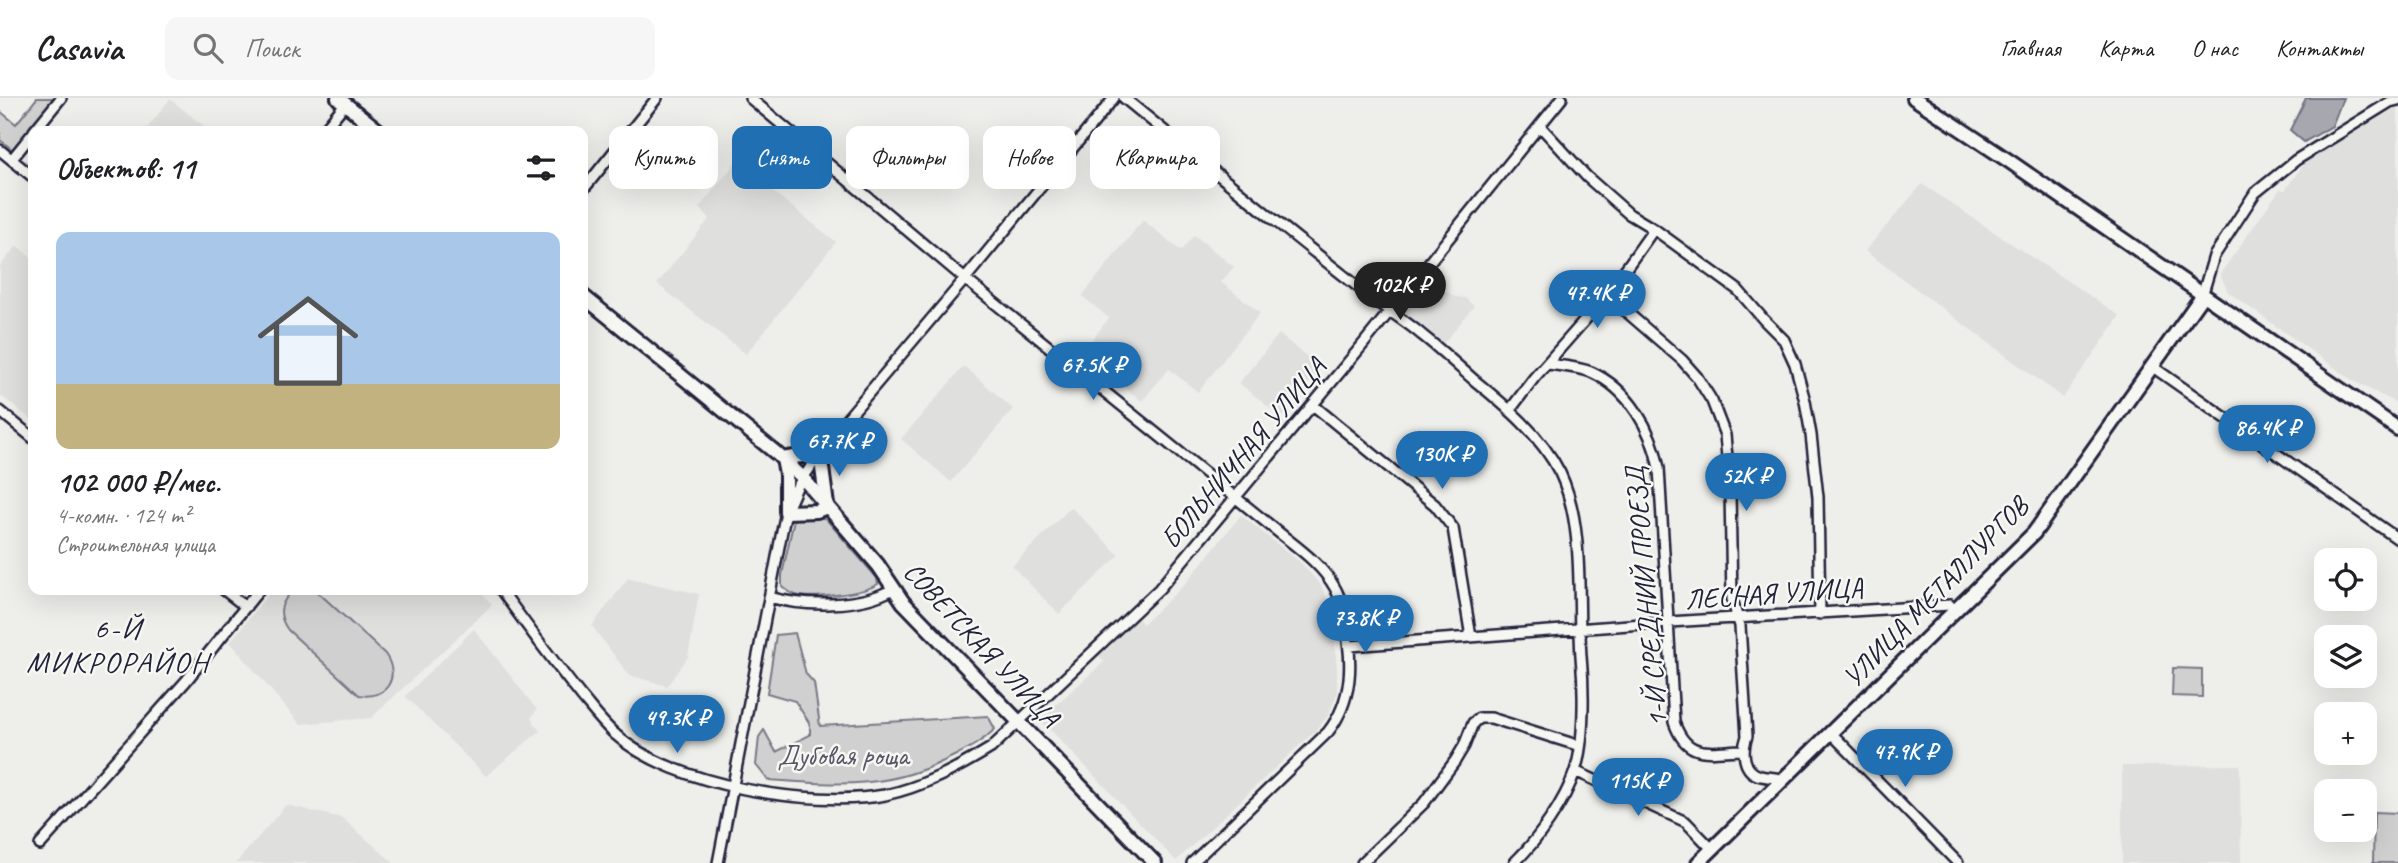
<!DOCTYPE html>
<html lang="ru">
<meta charset="utf-8">
<style>
body{margin:0;font-family:Caveat,sans-serif;background:#f6f6f6;color:#202124;height:100vh;display:flex;flex-direction:column;font-size:26px;white-space:nowrap}
*{box-sizing:border-box;margin:0}
p{font-size:23px;color:#757577}
.icon{flex:none;width:38px;height:38px;fill:none;stroke:currentColor;stroke-width:2;stroke-linecap:round;stroke-linejoin:round}
.map{position:relative;flex:1;overflow:hidden}
.side{position:absolute;left:28px;top:28px;width:560px;height:469px;display:flex;flex-direction:column;background:#fff;border-radius:14px;box-shadow:0 7px 28px #0002}
.side>*{flex:none}
.top-card{position:absolute;left:609px;top:28px;width:665px;height:63px;display:flex;gap:14px}
.controls{position:absolute;left:2314px;top:450px;display:grid;gap:14px}
.controls a{display:grid;place-items:center;width:63px;height:63px;border-radius:14px;background:#fff;box-shadow:0 7px 28px #0002;font-size:35px}
.price{position:absolute;translate:-50% -60px;padding:0 16px;border-radius:24px;background:#1f6fb2;color:#fff;font-size:23px;line-height:46px;filter:drop-shadow(0 2px 4px #0008)}
.price::after{content:'';position:absolute;left:50%;top:42px;width:21px;height:16px;margin-left:-10px;background:inherit;clip-path:polygon(0 0,100% 0,50% 100%)}
.price.selected{background:#222;color:#fff}
ul{padding:0;list-style:none}
li{display:grid;align-content:center;gap:14px;height:371px;padding:0 28px}
li span{display:grid;place-items:center;height:217px;border-radius:14px;color:#555}
li>.icon{margin-inline-start:auto}
span .icon{width:126px;height:126px;fill:#fffc;stroke-width:1}
li b{font-size:30px}
h2{display:flex;justify-content:space-between;align-items:center;height:84px;padding:0 28px;font-size:30px}
.chip{padding:0 24px;border-radius:14px;background:#fff;box-shadow:0 7px 28px #0002;font-size:24px;line-height:63px}
.chip.selected{background:#1f6fb2;color:#fff}
header{display:flex;align-items:center;gap:42px;box-sizing:border-box;height:98px;padding:0 35px;background:#fff;border-bottom:2px solid #e0e0e0}
header strong{font-size:33px}
nav{display:flex;gap:38px;margin-inline-start:auto;font-size:24px}
.search{width:490px;height:63px;background:#f6f6f6;display:flex;align-items:center;gap:18px;box-sizing:border-box;padding:0 24px;border-radius:14px;color:#757577;font-size:26px}
.map>svg:first-child{display:block}
.built{fill:#dfdfde}
.green{fill:#d0d0d1;stroke:#797986;stroke-width:2}
.water{fill:#a7a7af;stroke:#727281;stroke-width:2}
.lines{fill:none;stroke-linecap:round;stroke-linejoin:round}
.street-casing{stroke:#22223b;stroke-width:14}
.secondary-casing{stroke:#22223b;stroke-width:18}
.street{stroke:#f6f6f2;stroke-width:9}
.secondary{stroke:#f6f6f2;stroke-width:12}
.labels{text-anchor:middle;dominant-baseline:central;stroke-width:5;stroke-linejoin:round;paint-order:stroke}
.street-label{font-size:28px;fill:#22223b;stroke:#f6f6f2}
.park-label{font-size:28px;fill:#565668;stroke:#f6f6f2}
.neighbourhood-label{font-size:30px;letter-spacing:2px;fill:#22223b;stroke:#f6f6f2}
</style>
<header>
<strong>Casavia</strong>
<div class="search"><svg class="icon" aria-label="search" viewBox="0 0 24 24"><circle cx="10" cy="10" r="6"/><path d="M15 15l6 6"/></svg>Поиск</div>
<nav><a>Главная</a><a>Карта</a><a>О нас</a><a>Контакты</a></nav>
</header>
<div class="map">
<svg width="2398" height="765" viewBox="0 0 2398 765">
<rect width="100%" height="100%" fill="#eeeeeb"/>
<filter id="ink" filterUnits="userSpaceOnUse"><feTurbulence type="fractalNoise" baseFrequency=".0143" numOctaves="2"/><feDisplacementMap in="SourceGraphic" scale="14" xChannelSelector="R" yChannelSelector="G"/><feConvolveMatrix kernelMatrix="1 2 1 2 8 2 1 2 1" color-interpolation-filters="sRGB"/></filter>
<g filter="url(#ink)">
<!-- built -->
<path class="built" d="M170 1 210 33H145Z
M2394 11H2398V306L2352 282 2228 194 2220 176 2280 91 2285 92 2305 64Z
M736 64 836 144 746 256 657 186 710 120 699 110Z
M1922 86 2120 218 2063 300 1865 153Z
M1143 122 1181 153 1194 137 1234 169 1221 184 1260 215 1198 294 1169 271 1142 303 1082 255 1109 220 1082 198Z
M17 148 33 161 32 322 0 297V168Z
M1427 180 1455 199 1465 200 1474 208 1444 245 1401 211Z
M1279 236 1321 270 1282 320 1239 285Z
M964 268 1013 311 951 384 901 341Z
M1071 409 1119 457 1059 516 1012 468Z
M1241 417 1301 465 1321 487 1332 512 1337 570V596L1328 618 1318 630 1176 763 1040 621 1104 564 1099 558 1138 521 1143 526 1183 488Z
M628 480 699 496 688 559 667 588 629 577 592 528Z
M272 492H480L492 507 371 620 300 626 230 544Z
M474 531 537 612 531 620 540 633 486 678 405 598Z
M2240 667 2241 765H2122V668Z
M286 707 342 720 394 765H236Z"/>
<!-- green -->
<path class="green" d="M37 0H54L13 52 0 42V13L16 26Z
M799 419H822L826 421 877 480 878 486C865 495 811 502 796 497 790 495 786 492 782 488V477L794 421Z
M295 492H314L321 497 385 556C401 579 387 602 359 597L288 532C277 517 279 503 295 492Z
M795 535 806 576 814 585 820 628 988 618 995 631C983 643 970 650 954 658 889 692 839 687 768 682L756 667 759 639 764 632 776 654 810 637V626L795 603 767 595 776 537Z
M2173 570 2202 571V599L2172 598Z
M2374 714 2398 715V765H2373Z"/>
<!-- water -->
<path class="water" d="M2306 0H2343L2332 28 2304 44 2290 32Z"/>
<g class="lines">
<!-- street casing -->
<g class="street-casing">
<path id="street" d="M750 0 965 181 1282 437C1301 452 1323 468 1335 490 1341 500 1343 514 1345 526 1353 564 1353 602 1328 634L1192 765
M1124 0C1206 67 1288 134 1371 199 1388 213 1406 223 1422 237 1440 251 1457 267 1474 282 1506 308 1541 337 1560 375 1585 427 1577 500 1581 558 1584 588 1585 644 1575 673 1565 704 1537 743 1514 765
M1540 28 1587 79 1629 116 1654 131 1738 192 1764 222 1784 242 1795 266 1805 303 1811 337 1818 399 1820 516
M34 33 61 0
M323 33 345 6
M0 52 33 79
M12 61 33 35
M583 92 657 0
M1607 197 1682 262 1697 279 1712 303 1725 337 1730 394 1732 501 1740 528 1747 638C1742 652 1742 674 1761 678 1769 680 1776 679 1784 682
M2202 198 2214 158 2255 95 2296 62 2390 4 2398 2
M1548 266C1562 268 1578 269 1591 274 1629 291 1652 332 1659 370L1674 624C1687 662 1709 653 1742 652
M2153 269 2398 441
M1313 307 1435 407 1453 430 1471 539
M1510 312 1534 280 1607 197 1654 131
M0 313 33 340
M224 492 246 509
M501 492C527 528 553 563 581 598 592 611 603 626 616 637 673 688 812 710 885 697 923 689 958 670 991 650L1159 491 1360 250 1562 0
M769 499C804 509 860 510 893 491
M1350 548 1669 524 1950 507
M1832 636 1958 765
M1575 673 1686 724 1712 751
M40 747 186 583 259 492
M718 765 782 433 786 414 797 389 829 342 965 181 1114 0
M1362 765 1424 705 1455 663 1464 648 1473 625 1479 620H1491L1580 648"/>
</g>
<!-- secondary casing -->
<g class="secondary-casing">
<path id="secondary" d="M338 0 379 33
M1914 0 2009 63 2398 331
M583 198 776 355 802 379 878 467 903 504 1155 765
M782 361 820 355 827 407
M783 361 786 376V414L817 413 827 409
M1698 765 2034 435 2202 198"/>
</g>
<!-- street -->
<use href="#street" class="street"/>
<!-- secondary -->
<use href="#secondary" class="secondary"/>
</g>
</g>
<g class="labels">
<!-- street labels -->
<g class="street-label">
<text transform="translate(1243 355) rotate(-50)">БОЛЬНИЧНАЯ УЛИЦА</text>
<text transform="translate(1935 494) rotate(-46)">УЛИЦА МЕТАЛЛУРГОВ</text>
<text transform="translate(1774 495) rotate(-4)">ЛЕСНАЯ УЛИЦА</text>
<text transform="translate(1646 499) rotate(-95)">1-Й СРЕДНИЙ ПРОЕЗД</text>
<text transform="translate(982 546) rotate(47)">СОВЕТСКАЯ УЛИЦА</text>
</g>
<!-- park labels -->
<g class="park-label">
<text x="843" y="657">Дубовая роща</text>
</g>
<!-- neighbourhood labels -->
<g class="neighbourhood-label">
<text x="118" y="530">6-Й<tspan x="118" dy="34">МИКРОРАЙОН</tspan></text>
</g>
</g>
</svg>
<div class="controls">
<a><svg class="icon" aria-label="locate" viewBox="0 0 24 24"><circle cx="12" cy="12" r="6"/><path d="M12 2v4M12 18v4M2 12h4M18 12h4"/></svg></a>
<a><svg class="icon" aria-label="layers" viewBox="0 0 24 24"><path d="M12 4l9 5-9 5-9-5zM3 14l9 5 9-5"/></svg></a>
<a>+</a>
<a>−</a>
</div>
<b class="price selected" style="left:1400px;top:224px">102K ₽</b>
<b class="price" style="left:1597px;top:232px">47.4K ₽</b>
<b class="price" style="left:1093px;top:304px">67.5K ₽</b>
<b class="price" style="left:2267px;top:367px">86.4K ₽</b>
<b class="price" style="left:839px;top:380px">67.7K ₽</b>
<b class="price" style="left:1442px;top:393px">130K ₽</b>
<b class="price" style="left:1746px;top:415px">52K ₽</b>
<b class="price" style="left:1365px;top:557px">73.8K ₽</b>
<b class="price" style="left:677px;top:657px">49.3K ₽</b>
<b class="price" style="left:1905px;top:691px">47.9K ₽</b>
<b class="price" style="left:1638px;top:720px">115K ₽</b>
<div class="top-card">
<a class="chip">Купить</a>
<a class="chip selected">Снять</a>
<a class="chip">Фильтры</a>
<a class="chip">Новое</a>
<a class="chip">Квартира</a>
</div>
<section class="side">
<h2>Объектов: 11<svg class="icon" aria-label="filters" viewBox="0 0 24 24"><path d="M4 7h16M4 17h16"/><circle cx="9" cy="7" r="2"/><circle cx="15" cy="17" r="2"/></svg></h2>
<ul>
<li><span style="background:linear-gradient(#a9c7e8 70%,#c2b280 0)"><svg class="icon" aria-label="home" viewBox="0 0 24 24"><path d="M3 11l9-7 9 7M6 9v11h12V9"/></svg></span><div><b>102 000 ₽/мес.</b><p>4-комн. · 124 m²</p><p>Строительная улица</p></div></li>
</ul>
</section>
</div>
